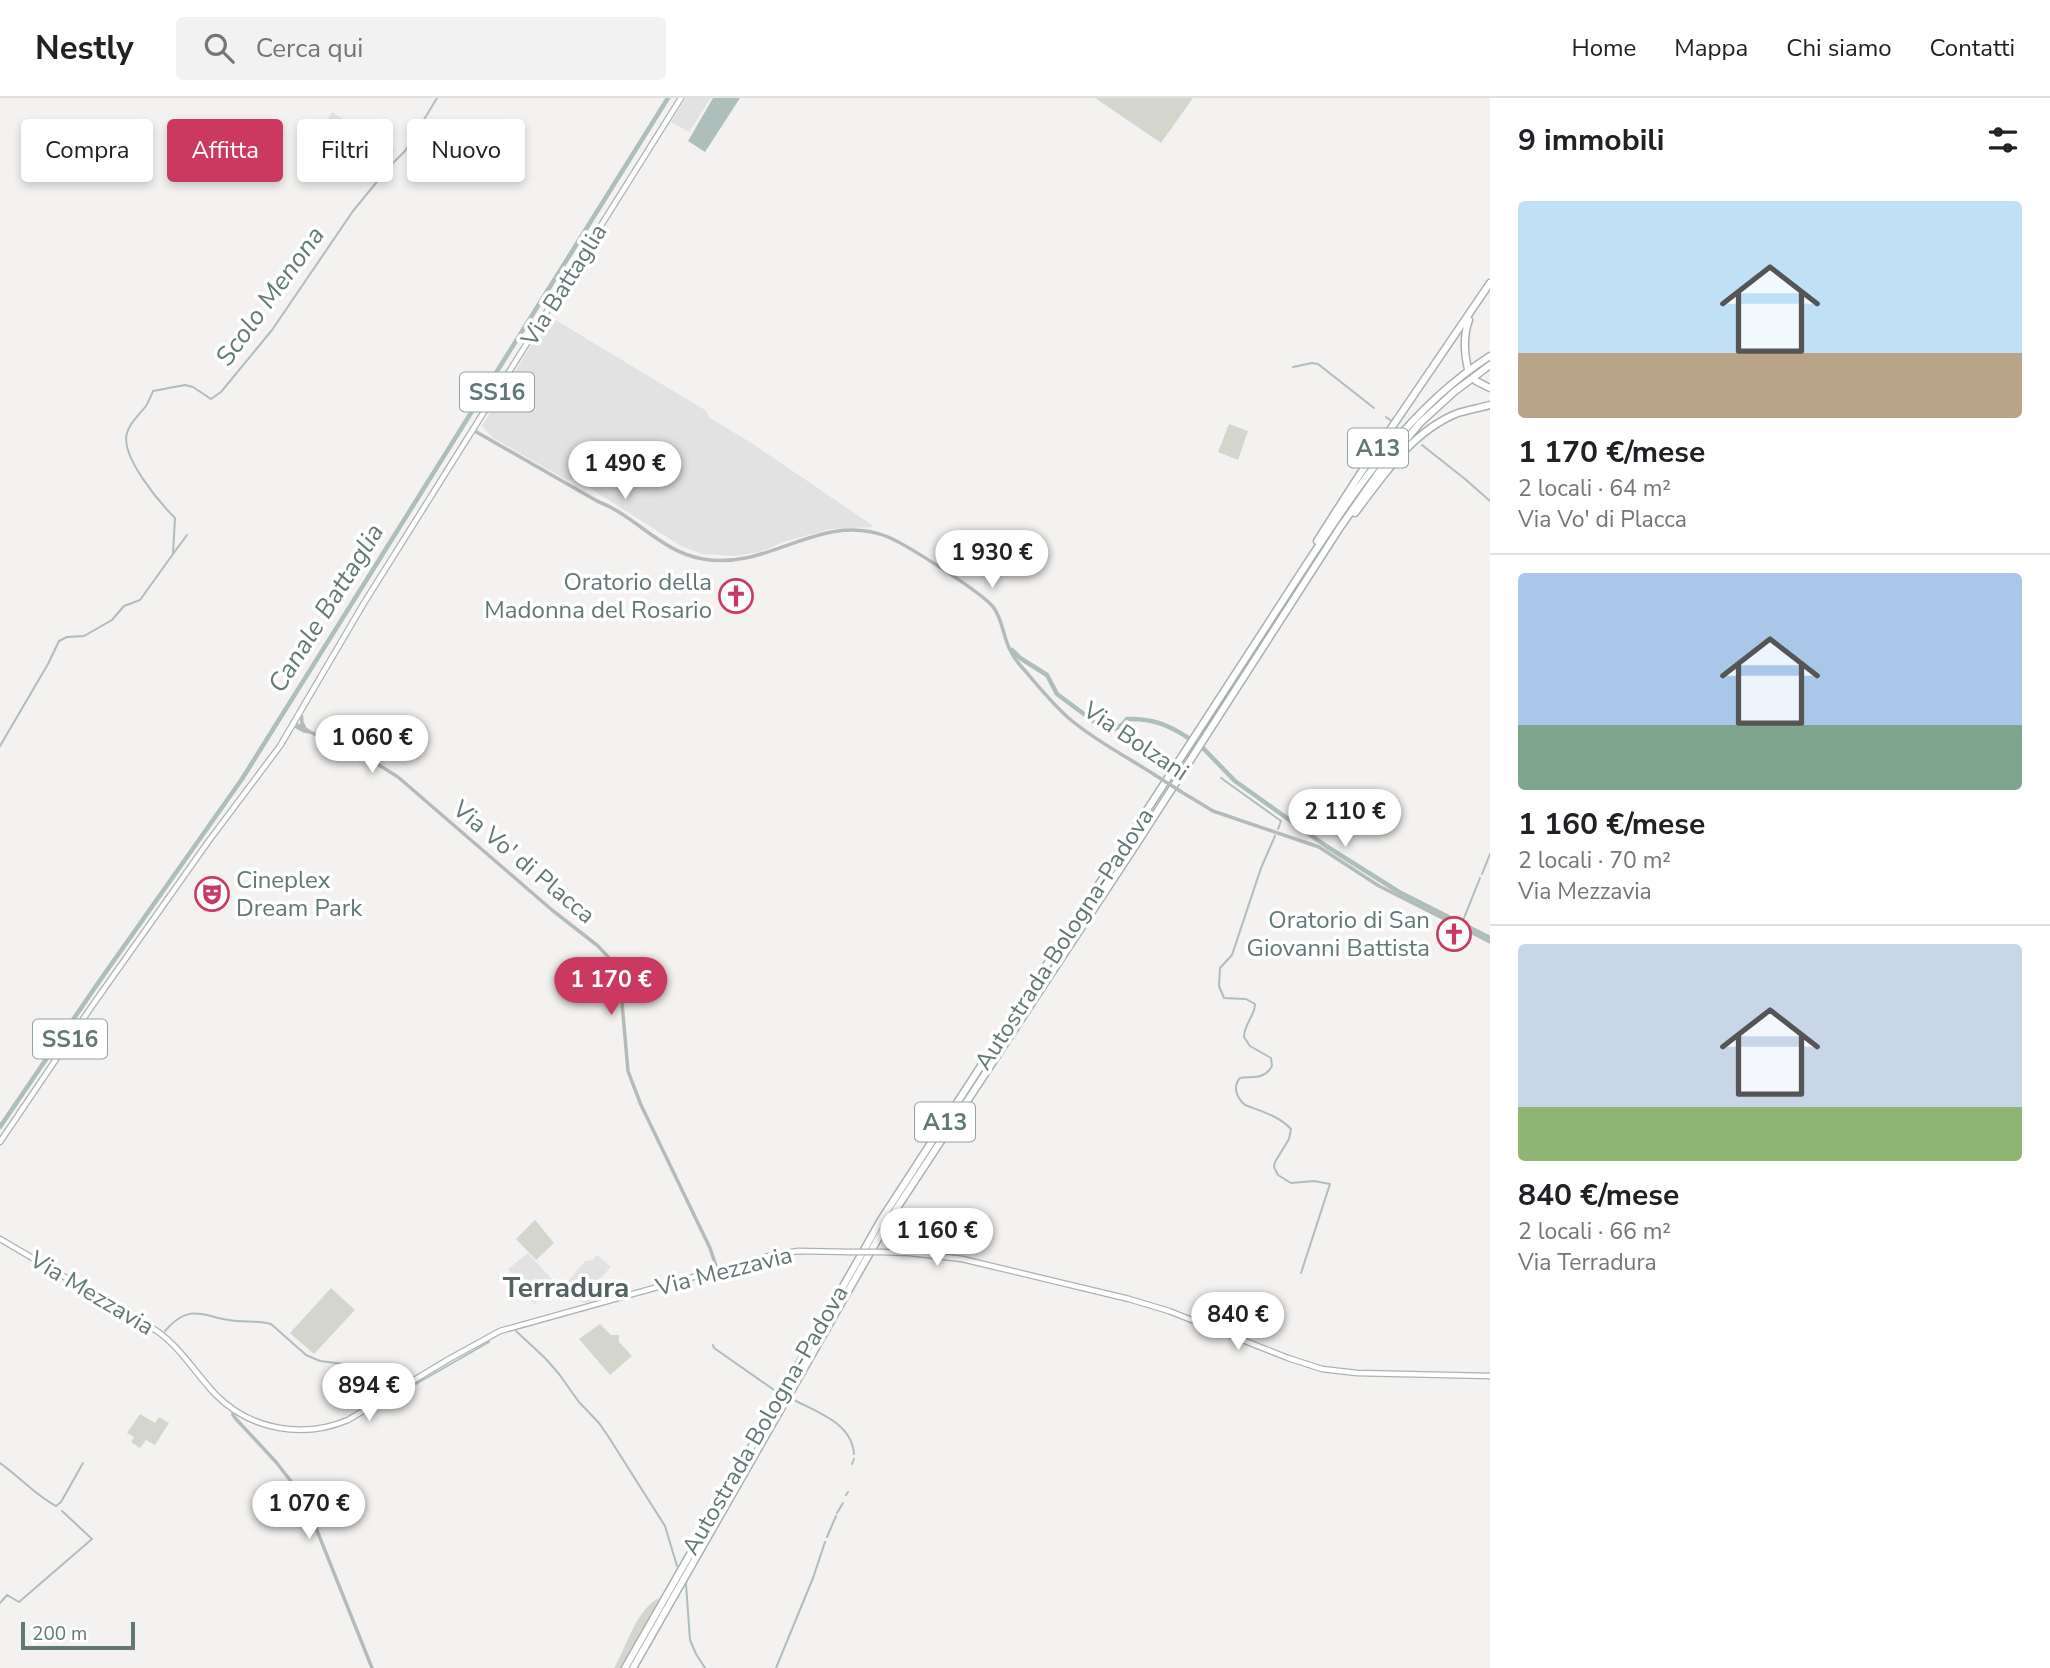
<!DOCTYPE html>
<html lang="it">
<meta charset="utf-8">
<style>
body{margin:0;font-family:"Nunito Sans",sans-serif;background:#f2f2f2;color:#202124;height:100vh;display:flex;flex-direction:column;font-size:26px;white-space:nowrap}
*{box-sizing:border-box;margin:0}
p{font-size:23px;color:#757577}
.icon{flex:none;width:38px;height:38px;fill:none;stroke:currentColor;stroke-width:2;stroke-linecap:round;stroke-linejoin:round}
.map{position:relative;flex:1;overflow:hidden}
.panel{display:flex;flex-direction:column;background:#fff;width:560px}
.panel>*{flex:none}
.top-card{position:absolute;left:21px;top:21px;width:665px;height:63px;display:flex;gap:14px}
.scale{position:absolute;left:21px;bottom:18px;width:114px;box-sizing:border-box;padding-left:7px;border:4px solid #627877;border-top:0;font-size:19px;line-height:24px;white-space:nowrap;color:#627877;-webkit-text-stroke:5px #fff;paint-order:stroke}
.price{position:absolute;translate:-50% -60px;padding:0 16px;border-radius:24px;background:#fff;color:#222;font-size:23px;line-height:46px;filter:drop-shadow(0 2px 4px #0008)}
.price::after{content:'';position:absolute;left:50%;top:42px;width:21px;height:16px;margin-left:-10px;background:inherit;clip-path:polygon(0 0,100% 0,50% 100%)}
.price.current{background:#cb3961;color:#fff}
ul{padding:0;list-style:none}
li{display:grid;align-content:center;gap:14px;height:371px;padding:0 28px}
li+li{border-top:2px solid #e0e0e0}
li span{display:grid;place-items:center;height:217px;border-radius:7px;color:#555}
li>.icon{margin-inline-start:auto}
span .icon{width:126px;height:126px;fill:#fffc;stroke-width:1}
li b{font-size:30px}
h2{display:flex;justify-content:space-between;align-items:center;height:84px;padding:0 28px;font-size:30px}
.pill{padding:0 24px;border-radius:7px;background:#fff;box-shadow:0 4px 10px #0003;font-size:24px;line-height:63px}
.pill.current{background:#cb3961;color:#fff}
header{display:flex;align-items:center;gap:42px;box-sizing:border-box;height:98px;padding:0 35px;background:#fff;border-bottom:2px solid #e0e0e0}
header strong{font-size:33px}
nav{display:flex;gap:38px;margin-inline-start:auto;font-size:24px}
.search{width:490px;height:63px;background:#f2f2f2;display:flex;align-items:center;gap:18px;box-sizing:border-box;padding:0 24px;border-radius:7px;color:#757577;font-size:26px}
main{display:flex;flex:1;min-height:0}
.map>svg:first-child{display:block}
.built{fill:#e1e2e1}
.green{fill:#d4d6ce}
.water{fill:#aebebb}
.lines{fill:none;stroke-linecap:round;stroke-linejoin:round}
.stream{stroke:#aebebb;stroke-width:2}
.canal{stroke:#aebebb;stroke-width:4.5}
.major-casing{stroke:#abb2b2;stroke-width:7}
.highway-casing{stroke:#a9b0b0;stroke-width:9}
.minor{stroke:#b4bcbb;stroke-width:3.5}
.major{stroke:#fff;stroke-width:4.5}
.highway{stroke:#fff;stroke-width:6}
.major-bridge-casing{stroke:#abb2b2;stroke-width:7;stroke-linecap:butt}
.minor-bridge{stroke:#b4bcbb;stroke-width:3.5}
.major-bridge{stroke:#fff;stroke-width:4.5}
.labels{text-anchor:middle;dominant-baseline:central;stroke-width:7;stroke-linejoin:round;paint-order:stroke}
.shield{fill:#fff;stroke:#91a0a0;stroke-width:2}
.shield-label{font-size:23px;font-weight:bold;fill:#627877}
.street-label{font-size:24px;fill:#627877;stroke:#fff}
.poi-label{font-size:24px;fill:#627877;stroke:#fff;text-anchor:end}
.water-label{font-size:26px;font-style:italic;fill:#637b75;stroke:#fff}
.quarter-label{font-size:28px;font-weight:bold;fill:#536362;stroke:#fff}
</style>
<header>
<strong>Nestly</strong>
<div class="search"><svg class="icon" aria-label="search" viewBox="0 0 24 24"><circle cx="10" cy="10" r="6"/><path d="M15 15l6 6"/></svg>Cerca qui</div>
<nav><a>Home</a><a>Mappa</a><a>Chi siamo</a><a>Contatti</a></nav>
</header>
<main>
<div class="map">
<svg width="1490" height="1570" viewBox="0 0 1490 1570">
<rect width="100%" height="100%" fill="#f3f2f0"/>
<!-- built -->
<path class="built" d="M686 0H711L689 34 671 24Z
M332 14 395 53 366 85 338 68 342 64 313 48Z
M549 218 705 312 710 320 753 346 872 427V429L830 431 783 444 760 454 735 458 702 456 681 448 574 380 568 383 493 340 482 328Z
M528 1155 557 1187 534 1206 508 1171Z
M597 1157 611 1169 591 1190 597 1200 611 1196 610 1198 585 1205 580 1203 564 1188 585 1163 592 1162Z"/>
<!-- green -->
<path class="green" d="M1095 0H1193L1161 45Z
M1229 326 1248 333 1238 362 1218 354Z
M535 1122 554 1145 536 1162 516 1141Z
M331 1190 355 1212 314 1256 290 1235Z
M600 1226 611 1237H619V1244L632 1258 610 1277 579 1241Z
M140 1316 155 1325 159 1319 169 1325 155 1347 146 1342 140 1350 131 1344 134 1339 127 1335Z
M658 1500 659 1501 621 1570H614C628 1546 634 1516 658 1500Z"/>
<!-- water -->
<path class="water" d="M713 0H740L705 54 688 43Z"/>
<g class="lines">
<!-- stream -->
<path class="stream" d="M1293 269 1312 265 1318 266 1374 310
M1386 319 1393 324
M1422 347 1465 381 1490 403
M173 456 187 437
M0 648 48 566 59 543 67 539 84 538 112 522 124 508 140 502 173 456 175 420C159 404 120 358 127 335 130 324 139 317 146 308 149 303 151 298 153 293L185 287 193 289 211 301 221 294 272 232 353 113 389 69 405 53 437 0
M1221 680 1281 723 1278 731
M1275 738 1261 770 1232 857 1220 870 1219 888 1224 900 1246 901 1255 906C1255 918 1244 926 1244 939L1250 948 1271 960 1272 968C1264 982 1253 978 1240 980 1232 989 1237 1000 1245 1007 1261 1013 1279 1018 1291 1031L1289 1041 1275 1064 1274 1069 1278 1077 1291 1085 1314 1083 1330 1086 1301 1175
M1482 776 1490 756
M1464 820 1480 780
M1462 826 1463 823
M165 1233C191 1202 206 1221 237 1223 249 1224 260 1223 271 1226L306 1257 320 1263 376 1270 392 1283
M516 1233 545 1260 559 1276 579 1304 599 1325 608 1338 665 1428 677 1468
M713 1247 714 1250 777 1294
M402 1294 489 1244
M790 1300C814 1313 852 1324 854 1356
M0 1365C20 1379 35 1397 56 1408L61 1404 83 1365
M852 1366 854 1361
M846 1397 848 1394
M837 1415 843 1405
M827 1439 836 1418
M686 1486 690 1542 696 1556 705 1570
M0 1505 7 1497 19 1504 92 1441 62 1413
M776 1570 813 1480 825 1444"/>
<!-- canal -->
<path class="canal" d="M1012 552 1020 560 1047 577 1057 596 1104 631C1115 633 1121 629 1127 621 1152 620 1169 627 1190 641
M1201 648 1235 683 1326 748 1399 794 1490 840
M0 1029 96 888 242 681 668 0"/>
<!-- major casing -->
<g class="major-casing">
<path id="major" d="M0 1044 92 908 208 744 280 648 364 505 681 0
M0 1141 157 1233C181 1250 196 1276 216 1297 251 1332 303 1341 348 1322L449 1261 500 1233 776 1156 799 1153 850 1154
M881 1154 910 1155 962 1161 1129 1201 1169 1213 1288 1260 1322 1271 1357 1275 1490 1278"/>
</g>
<!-- highway casing -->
<g class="highway-casing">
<path id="highway" d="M1468 271C1464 254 1463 238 1469 222
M1476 283 1490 290
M1355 415C1383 378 1412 333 1458 315 1468 312 1479 310 1490 307
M1317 443 1360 376 1490 185
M625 1570 881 1122 1306 467C1358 388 1409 310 1490 258
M633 1570 887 1125 1137 745 1339 431 1379 374 1420 325 1454 294 1490 267"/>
</g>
<!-- minor -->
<path class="minor" d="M473 332 597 403C636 418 661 454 703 461 770 473 821 412 888 439 907 447 983 495 994 510 1006 528 1002 547 1020 567 1036 585 1052 606 1071 622 1096 643 1127 659 1155 677
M301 612 302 625 304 628
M293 626 301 628 310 634 371 662 398 679 552 812 598 848 612 863 620 882 628 973 641 1007 710 1150 717 1171
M295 628 304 633 310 634
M1180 693 1213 713 1319 749 1379 788 1490 844
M233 1311V1317L236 1321 276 1364 304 1400 372 1570"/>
<!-- major -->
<use href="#major" class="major"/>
<!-- highway -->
<use href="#highway" class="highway"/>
<!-- major-bridge casing -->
<g class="major-bridge-casing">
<path id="major-bridge" d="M850 1154H881"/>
</g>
<!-- minor-bridge -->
<path class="minor-bridge" d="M1155 677 1180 693"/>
<!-- major-bridge -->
<use href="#major-bridge" class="major-bridge"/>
</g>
<!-- icons -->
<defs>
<g id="church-ring" transform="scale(1.75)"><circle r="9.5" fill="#fff" stroke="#cb3961" stroke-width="1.5"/><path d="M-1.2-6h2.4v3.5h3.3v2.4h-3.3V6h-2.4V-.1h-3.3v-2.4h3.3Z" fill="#cb3961"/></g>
<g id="theatre-ring" transform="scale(1.75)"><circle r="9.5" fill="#fff" stroke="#cb3961" stroke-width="1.5"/><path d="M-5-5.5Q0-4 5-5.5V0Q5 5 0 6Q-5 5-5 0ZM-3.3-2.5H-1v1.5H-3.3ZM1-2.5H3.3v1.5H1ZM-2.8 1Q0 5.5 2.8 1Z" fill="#cb3961"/></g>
</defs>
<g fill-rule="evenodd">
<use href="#church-ring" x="736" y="498"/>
<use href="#theatre-ring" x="212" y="796"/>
<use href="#church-ring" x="1454" y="836"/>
</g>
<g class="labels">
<!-- shield labels -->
<g class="shield">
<rect x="460" y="274.5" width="74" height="39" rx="5"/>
<rect x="1348" y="330.5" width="60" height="39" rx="5"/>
<rect x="33" y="921.5" width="74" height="39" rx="5"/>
<rect x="915" y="1004.5" width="60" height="39" rx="5"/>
</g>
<g class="shield-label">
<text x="497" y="294">SS16</text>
<text x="1378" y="350">A13</text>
<text x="70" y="941">SS16</text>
<text x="945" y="1024">A13</text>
</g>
<!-- street labels -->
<g class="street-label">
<text transform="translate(564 187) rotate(-58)">Via Battaglia</text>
<text transform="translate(1136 643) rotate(34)">Via Bolzani</text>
<text transform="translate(524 764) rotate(40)">Via Vo' di Placca</text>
<text transform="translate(1064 841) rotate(-57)">Autostrada Bologna-Padova</text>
<text transform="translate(724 1173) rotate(-14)">Via Mezzavia</text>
<text transform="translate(92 1195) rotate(31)">Via Mezzavia</text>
<text transform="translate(765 1322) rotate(-60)">Autostrada Bologna-Padova</text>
</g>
<!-- poi labels -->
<g class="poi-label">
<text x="712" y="484">Oratorio della<tspan x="712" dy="28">Madonna del Rosario</tspan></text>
<text x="236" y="782" text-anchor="start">Cineplex<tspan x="236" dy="28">Dream Park</tspan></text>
<text x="1430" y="822">Oratorio di San<tspan x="1430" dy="28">Giovanni Battista</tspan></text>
</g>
<!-- water labels -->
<g class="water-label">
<text transform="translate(270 198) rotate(-54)">Scolo Menona</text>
<text transform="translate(326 510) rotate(-58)">Canale Battaglia</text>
</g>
<!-- quarter labels -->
<g class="quarter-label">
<text x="566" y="1190">Terradura</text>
</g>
</g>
</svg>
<div class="scale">200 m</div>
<b class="price" style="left:625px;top:403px">1 490 €</b>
<b class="price" style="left:992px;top:492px">1 930 €</b>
<b class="price" style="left:372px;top:677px">1 060 €</b>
<b class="price" style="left:1345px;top:751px">2 110 €</b>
<b class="price current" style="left:611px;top:919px">1 170 €</b>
<b class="price" style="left:937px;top:1170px">1 160 €</b>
<b class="price" style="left:1238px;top:1254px">840 €</b>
<b class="price" style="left:369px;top:1325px">894 €</b>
<b class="price" style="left:309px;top:1443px">1 070 €</b>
<div class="top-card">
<a class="pill">Compra</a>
<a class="pill current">Affitta</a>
<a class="pill">Filtri</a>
<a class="pill">Nuovo</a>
</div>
</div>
<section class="panel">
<h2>9 immobili<svg class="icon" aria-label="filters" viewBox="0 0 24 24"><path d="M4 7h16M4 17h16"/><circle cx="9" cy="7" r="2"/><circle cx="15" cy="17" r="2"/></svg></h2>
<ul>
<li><span style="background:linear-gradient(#bfe0f5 70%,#b9a48a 0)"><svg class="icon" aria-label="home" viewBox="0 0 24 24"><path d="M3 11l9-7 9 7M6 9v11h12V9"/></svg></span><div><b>1 170 €/mese</b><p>2 locali · 64 m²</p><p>Via Vo' di Placca</p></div></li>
<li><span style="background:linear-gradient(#a9c7e8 70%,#7fa58c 0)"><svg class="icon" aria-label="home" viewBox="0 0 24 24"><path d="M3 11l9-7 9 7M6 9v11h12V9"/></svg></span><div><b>1 160 €/mese</b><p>2 locali · 70 m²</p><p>Via Mezzavia</p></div></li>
<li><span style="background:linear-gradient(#c9d6e8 75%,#8fb573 0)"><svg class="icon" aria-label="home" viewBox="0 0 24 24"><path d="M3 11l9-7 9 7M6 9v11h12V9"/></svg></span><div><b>840 €/mese</b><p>2 locali · 66 m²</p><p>Via Terradura</p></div></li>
</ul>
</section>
</main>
